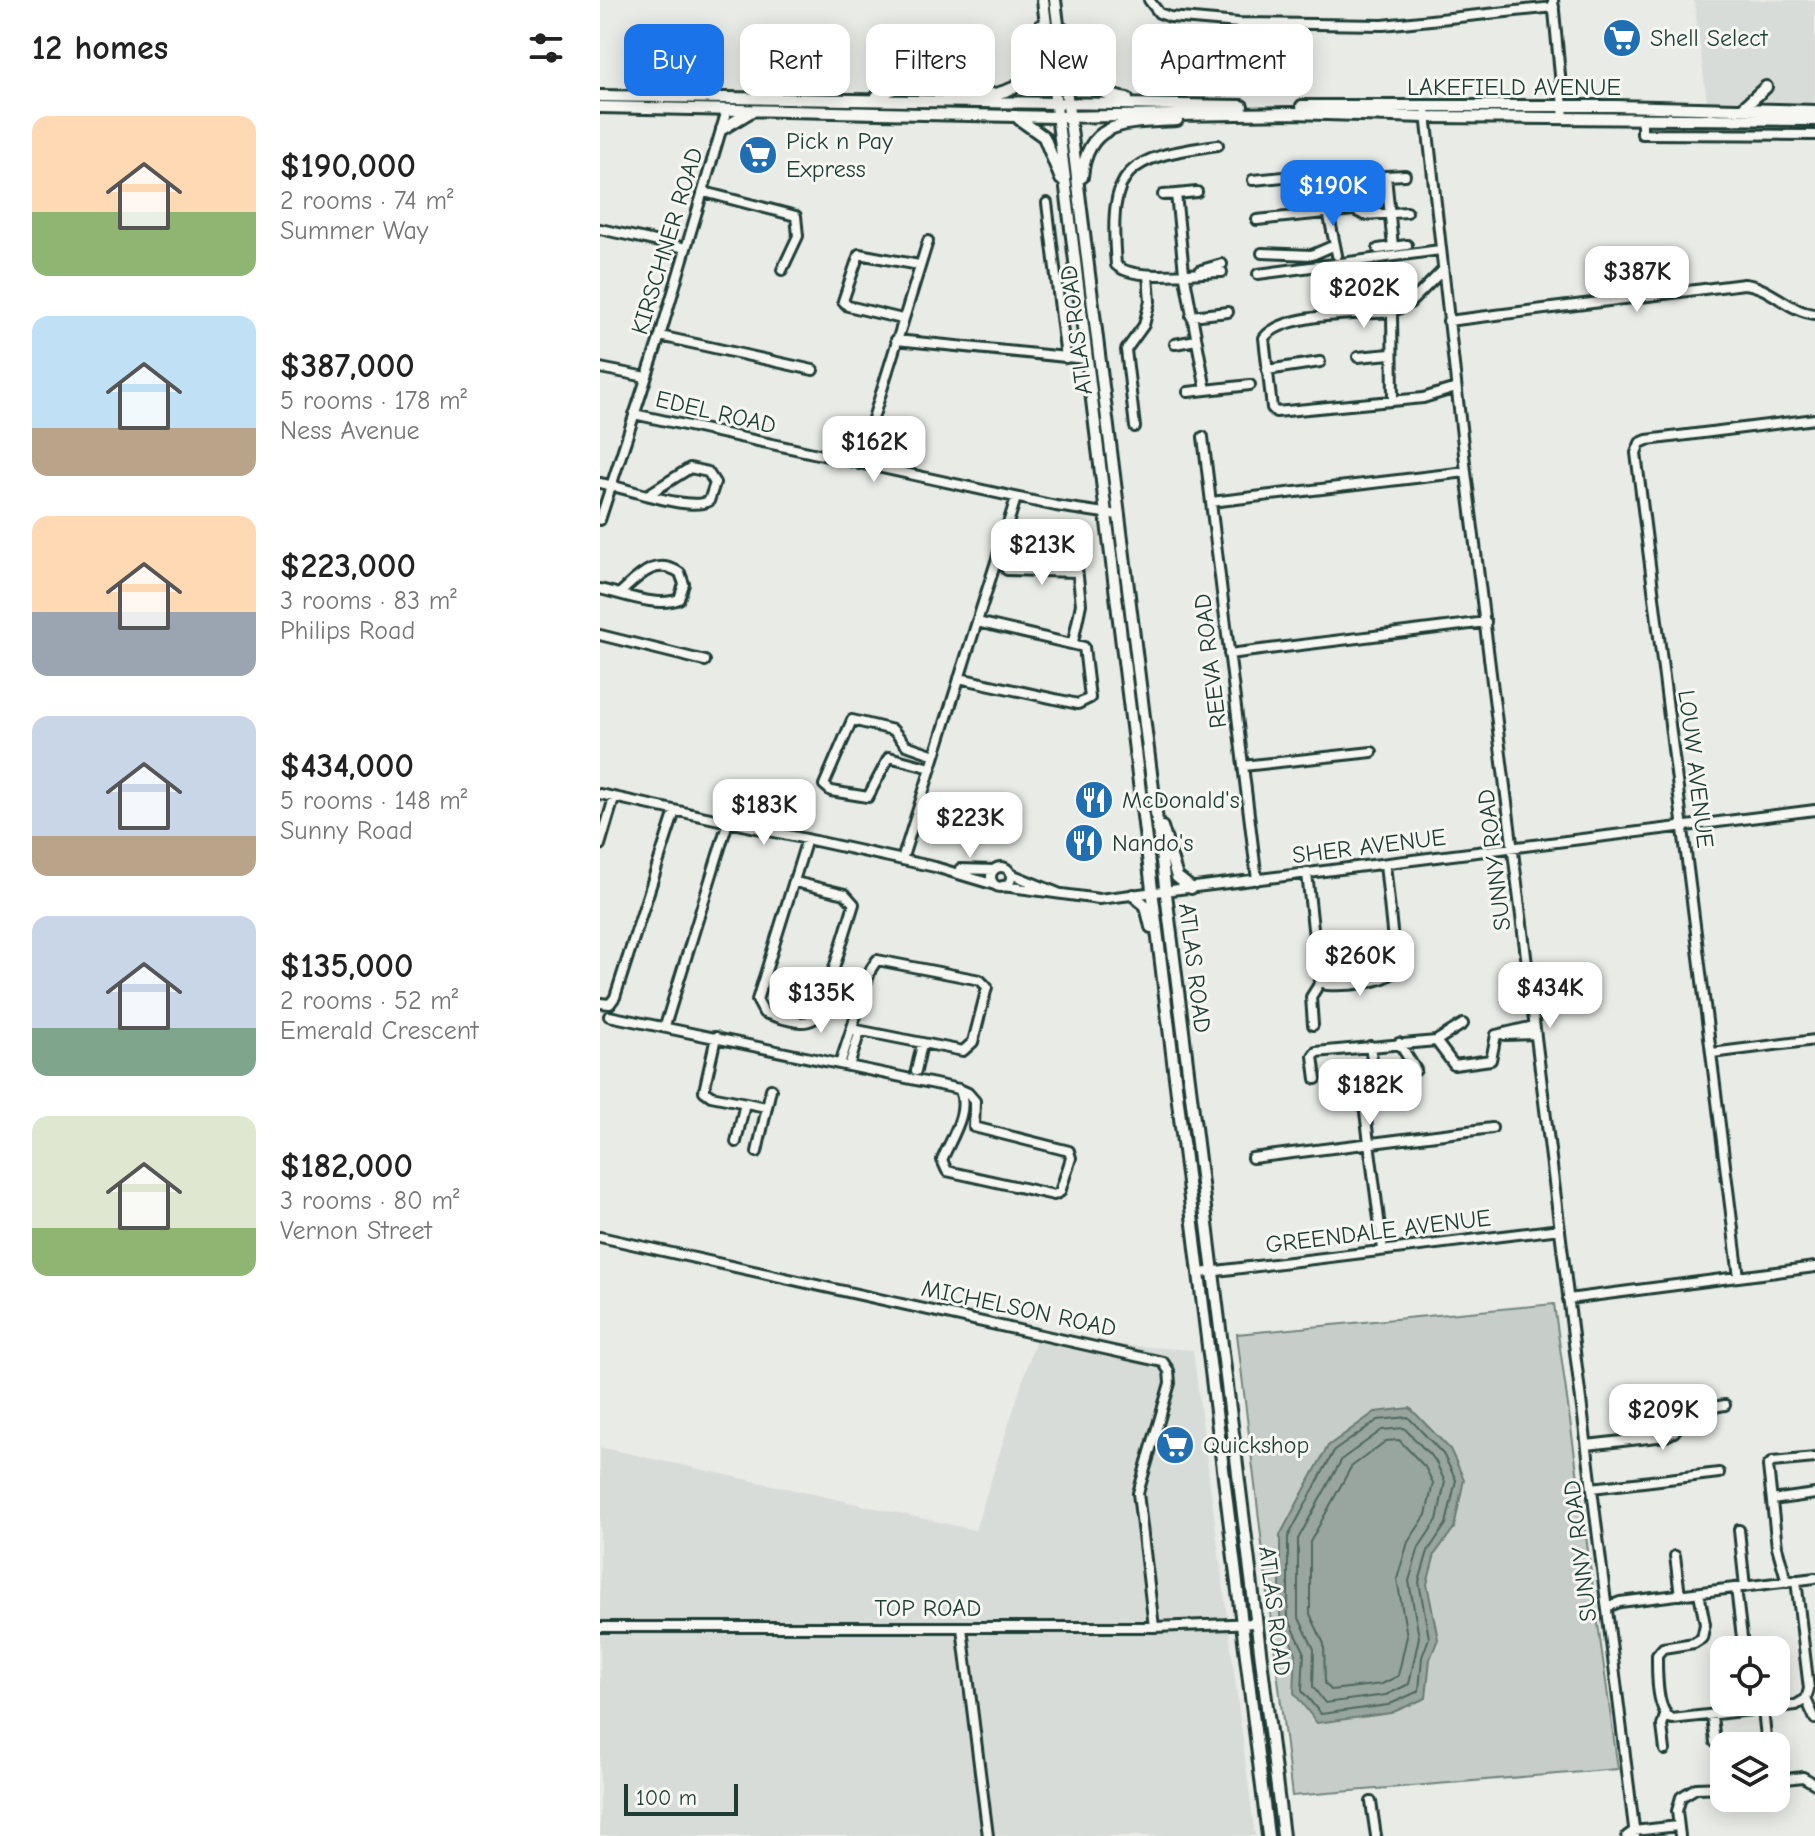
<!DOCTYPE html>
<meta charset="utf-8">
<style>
body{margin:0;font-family:"Comic Neue",sans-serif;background:#f2f2f2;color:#222;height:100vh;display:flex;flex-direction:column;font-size:30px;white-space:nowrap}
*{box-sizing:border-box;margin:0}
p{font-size:26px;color:#767676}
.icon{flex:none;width:44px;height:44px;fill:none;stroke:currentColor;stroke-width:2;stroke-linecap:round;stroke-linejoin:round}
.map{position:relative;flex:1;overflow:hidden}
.details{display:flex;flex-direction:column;background:#fff;width:600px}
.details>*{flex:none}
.hud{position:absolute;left:24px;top:24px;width:760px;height:72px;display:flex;gap:16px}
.buttons{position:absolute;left:1110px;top:1636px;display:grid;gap:16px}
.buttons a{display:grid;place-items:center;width:80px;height:80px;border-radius:16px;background:#fff;box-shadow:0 4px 20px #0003;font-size:40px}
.scale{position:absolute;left:24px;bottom:20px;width:114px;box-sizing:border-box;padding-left:8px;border:4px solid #1f3d34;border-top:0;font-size:22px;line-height:28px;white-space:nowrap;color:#1f3d34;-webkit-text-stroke:6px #f6f6f2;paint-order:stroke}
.price{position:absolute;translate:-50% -68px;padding:0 18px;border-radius:16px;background:#fff;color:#222;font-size:26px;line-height:52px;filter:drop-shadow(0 2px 4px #0008)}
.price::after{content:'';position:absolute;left:50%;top:48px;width:24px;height:18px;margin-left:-12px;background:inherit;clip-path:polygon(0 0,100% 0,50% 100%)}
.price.active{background:#1a73e8;color:#fff}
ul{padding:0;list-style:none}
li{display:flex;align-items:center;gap:24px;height:200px;padding:0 32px}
li span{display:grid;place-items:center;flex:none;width:224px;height:160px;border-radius:16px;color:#555}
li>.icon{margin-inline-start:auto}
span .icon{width:96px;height:96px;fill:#fffc;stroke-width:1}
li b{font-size:34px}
h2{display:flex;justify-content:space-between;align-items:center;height:96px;padding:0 32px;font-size:34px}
.pill{padding:0 28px;border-radius:16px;background:#fff;box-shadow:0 4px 20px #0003;font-size:28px;line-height:72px}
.pill.active{background:#1a73e8;color:#fff}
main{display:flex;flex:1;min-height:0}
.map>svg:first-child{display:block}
.built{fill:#d8dcd8}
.green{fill:#c7cec9;stroke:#73867e;stroke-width:2}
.water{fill:#99a6a0;stroke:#687c75;stroke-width:2}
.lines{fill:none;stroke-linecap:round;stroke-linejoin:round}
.shore{stroke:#50675f;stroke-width:2}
.minor-casing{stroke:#1f3d34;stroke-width:14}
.major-casing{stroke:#1f3d34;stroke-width:16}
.minor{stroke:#f6f6f2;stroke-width:8}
.major{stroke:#f6f6f2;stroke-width:10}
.labels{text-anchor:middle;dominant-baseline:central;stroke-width:6;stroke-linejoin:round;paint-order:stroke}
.poi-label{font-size:24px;fill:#1f3d34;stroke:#f6f6f2;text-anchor:start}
.street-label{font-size:24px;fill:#1f3d34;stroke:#f6f6f2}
</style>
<main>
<section class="details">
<h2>12 homes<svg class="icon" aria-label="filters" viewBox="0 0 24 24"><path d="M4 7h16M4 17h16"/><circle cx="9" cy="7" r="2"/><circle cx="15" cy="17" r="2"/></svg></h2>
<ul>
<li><span style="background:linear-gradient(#ffd9b3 60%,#8fb573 0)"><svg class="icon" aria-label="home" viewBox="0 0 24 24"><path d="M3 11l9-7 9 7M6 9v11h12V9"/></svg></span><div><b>$190,000</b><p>2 rooms · 74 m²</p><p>Summer Way</p></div></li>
<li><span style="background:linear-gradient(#bfe0f5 70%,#b9a48a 0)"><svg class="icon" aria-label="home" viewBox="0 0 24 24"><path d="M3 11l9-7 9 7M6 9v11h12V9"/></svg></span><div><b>$387,000</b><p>5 rooms · 178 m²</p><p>Ness Avenue</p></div></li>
<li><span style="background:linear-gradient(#ffd9b3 60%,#9aa5b1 0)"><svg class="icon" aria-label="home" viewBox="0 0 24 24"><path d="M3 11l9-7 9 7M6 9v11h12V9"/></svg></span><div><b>$223,000</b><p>3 rooms · 83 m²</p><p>Philips Road</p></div></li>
<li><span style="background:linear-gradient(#c9d6e8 75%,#b9a48a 0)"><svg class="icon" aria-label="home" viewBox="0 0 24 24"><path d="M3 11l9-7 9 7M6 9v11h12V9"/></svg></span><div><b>$434,000</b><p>5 rooms · 148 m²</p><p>Sunny Road</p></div></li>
<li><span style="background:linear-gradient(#c9d6e8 70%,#7fa58c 0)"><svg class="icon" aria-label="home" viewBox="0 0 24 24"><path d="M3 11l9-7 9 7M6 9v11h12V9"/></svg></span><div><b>$135,000</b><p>2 rooms · 52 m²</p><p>Emerald Crescent</p></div></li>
<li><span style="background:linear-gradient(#dfe7d0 70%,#8fb573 0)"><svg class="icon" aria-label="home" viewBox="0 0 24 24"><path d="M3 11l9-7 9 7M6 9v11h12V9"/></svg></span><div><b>$182,000</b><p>3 rooms · 80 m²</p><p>Vernon Street</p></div></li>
</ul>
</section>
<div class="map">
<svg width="1215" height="1836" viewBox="0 0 1215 1836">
<rect width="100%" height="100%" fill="#e9ebe7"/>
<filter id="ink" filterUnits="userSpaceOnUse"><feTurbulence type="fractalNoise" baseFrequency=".0125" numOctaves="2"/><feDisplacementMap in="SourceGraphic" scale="16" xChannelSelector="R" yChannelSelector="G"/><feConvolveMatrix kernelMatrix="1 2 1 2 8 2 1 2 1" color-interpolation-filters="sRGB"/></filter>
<g filter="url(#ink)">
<!-- built -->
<path class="built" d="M1094 0H1215V105L1107 103Z
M436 1339 593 1350 655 1836H0V1447L375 1530Z"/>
<!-- green -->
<path class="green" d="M954 1304 1018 1769 692 1796 637 1334Z"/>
<!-- water -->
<path class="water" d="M810 1408 850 1449 864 1479 854 1528 835 1554 827 1584 838 1639 830 1659 826 1698 791 1713 717 1723 694 1693 696 1653 680 1621V1535L728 1446 775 1412Z"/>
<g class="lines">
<!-- shore -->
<path class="shore" d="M808 1417 843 1454 856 1480 846 1524 828 1551 819 1582 829 1638 822 1657 819 1691 788 1705 721 1714 702 1691 704 1651 688 1618V1537L734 1451 778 1420Z
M804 1428 835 1460 845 1482 837 1520 819 1547 809 1581 819 1637 809 1684 786 1695 725 1703 713 1687 714 1649 698 1616V1539L742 1459 782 1430Z
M799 1440 825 1467 833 1483 826 1515 808 1542 797 1579 807 1636 798 1676 782 1684 731 1690 725 1683 724 1644 710 1614V1542L751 1467 786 1441Z"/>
<!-- minor casing -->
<g class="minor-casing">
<path id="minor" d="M549 0 559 13 570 17 638 23 783 25 954 7
M953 0 964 118
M826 114 866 472 1035 1836
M1042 119V134L1215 135
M618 145C525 158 508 167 516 265 534 282 597 272 622 272
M786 176 805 175
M764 179 786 176 793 247
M653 180 714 174 721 177 737 255
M104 192 196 216 198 236 182 270
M597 192 576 194 584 272 606 390 650 385
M563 195 576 194
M447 203 466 358
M657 220 754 210 764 215 807 212
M0 229 86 248
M778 249 807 245
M662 253 712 255 735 245
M601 270 622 264
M658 274 840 250
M792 312 810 303 842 271
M591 316 628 312
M302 319 248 306 243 301 259 254 319 265
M848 321 1144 284C1170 286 1189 312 1215 314
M60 336 213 370
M296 340 486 359
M575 344 596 340
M758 357 790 354
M0 368 46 377
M667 370 720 362
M588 392 606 390
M793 400 792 312C760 315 683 312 664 338L672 408 676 412 823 398 856 388
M34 414 456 506 518 515
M535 427 526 350 544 325 550 301 548 275
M603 437 657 880
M259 464 328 241
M0 483C25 487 88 512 109 501L115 483 108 472 90 468 49 494
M611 502 866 472
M0 520 60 336 127 110
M407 570 477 572
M0 589C23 594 57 608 79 599L84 584 80 573C55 556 38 577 20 593
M0 635 105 661
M473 642 481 604 473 532
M629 654 886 622
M359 678 478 704 490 698 484 647 377 622
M643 766 772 752
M331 768 289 757 268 797 231 791 224 785 252 720 293 730 306 745 335 755
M0 794 335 867 395 885
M0 845 14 798
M302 860 416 498
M391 877a10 10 0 1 1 20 0a10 10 0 1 1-20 0Z
M360 869 394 870
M707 873 718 975 727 985C744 986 786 984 796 969L785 864
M411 874 458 893
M195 882 245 894 254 904 221 1010C211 1032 183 1018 164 1013L157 1000 207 839
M403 886 499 899 1215 810
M0 1003 10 1004 15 997 75 811
M9 1016 359 1089 368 1093 375 1101 374 1127 469 1151 471 1158 460 1192 454 1195 347 1171 342 1160C350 1140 371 1111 359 1089
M863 1024 836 1041 854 1065 891 1060 896 1035
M713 1025 711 997 721 981
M65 1026 128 822
M896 1035 934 1026
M905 1035 935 1034
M116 1037 104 1091 111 1096 166 1107
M799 1043 816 1070
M770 1046 775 1079
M1112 1053 1215 1040
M240 1064 271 969 277 960 380 980 387 987 373 1042 363 1051 252 1029
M249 1066 260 1031
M316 1071 322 1044
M716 1079 713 1056 716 1052 836 1041
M764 1104 783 1250
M136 1142 145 1103
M157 1152 171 1089
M652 1158 892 1128
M0 1237 563 1362 569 1371 570 1383 538 1493 554 1627
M600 1273 960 1229
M1139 1277 1036 453 1040 443 1047 440 1215 419
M968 1299 1215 1267
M987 1445 1066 1436 1074 1432 1090 1411 1125 1405
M992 1488 1119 1473
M1172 1500 1215 1494
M1139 1530 1145 1587
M1075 1556 1080 1595
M1187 1582 1177 1547 1168 1466 1172 1462 1215 1458
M1136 1588 1143 1646
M1099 1593 1105 1624 1102 1638 1094 1643 1063 1648 1057 1655C1057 1673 1056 1711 1072 1719L1196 1705 1206 1699 1209 1689 1196 1580
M1007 1607 1020 1602 1215 1578
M0 1627H554L656 1623
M362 1628 388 1836
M1206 1699 1215 1719
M1163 1710 1166 1737
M1112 1716 1115 1742
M1065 1750 1062 1726 1065 1715
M1176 1780 1203 1777 1215 1784
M771 1802 776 1836
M1027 1836 1034 1831 1078 1826
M1080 1836 1077 1811 1081 1797 1096 1788 1124 1787"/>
</g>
<!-- major casing -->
<g class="major-casing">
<path id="major" d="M443 0 668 1836
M455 0 683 1836
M464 30C472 69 485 92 527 99
M0 96 642 106
M277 96 301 86 307 60
M379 96C427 92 439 74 440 26
M702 106H1015L1215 111
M0 107 457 117 693 113 826 117 1215 120
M1142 109 1166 87
M419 119 444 137 461 179
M122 129 152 111
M482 177C487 118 530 123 577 120
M562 827 577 877 591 888
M533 895 546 906 551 927"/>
</g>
<!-- minor -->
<use href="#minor" class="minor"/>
<!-- major -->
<use href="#major" class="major"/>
</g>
</g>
<!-- icons -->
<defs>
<g id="supermarket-disc" transform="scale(2)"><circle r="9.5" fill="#1f6fb2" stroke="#f6f6f2"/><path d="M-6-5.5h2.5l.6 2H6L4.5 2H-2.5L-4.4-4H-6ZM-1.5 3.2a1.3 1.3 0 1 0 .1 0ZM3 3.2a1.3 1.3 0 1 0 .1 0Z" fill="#fff"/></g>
<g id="restaurant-disc" transform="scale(2)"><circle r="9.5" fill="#1f6fb2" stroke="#f6f6f2"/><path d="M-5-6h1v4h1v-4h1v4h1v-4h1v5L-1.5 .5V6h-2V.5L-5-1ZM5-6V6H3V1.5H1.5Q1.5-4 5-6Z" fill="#fff"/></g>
</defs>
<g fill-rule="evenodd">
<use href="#supermarket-disc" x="1022" y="38"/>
<use href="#supermarket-disc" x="158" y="155"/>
<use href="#restaurant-disc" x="494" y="800"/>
<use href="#restaurant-disc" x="484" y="843"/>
<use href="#supermarket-disc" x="575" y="1445"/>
</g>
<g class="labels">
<!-- poi labels -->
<g class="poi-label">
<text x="1050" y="38">Shell Select</text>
<text x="186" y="141">Pick n Pay<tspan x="186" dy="28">Express</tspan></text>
<text x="522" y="800">McDonald's</text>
<text x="512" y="843">Nando's</text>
<text x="603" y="1445">Quickshop</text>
</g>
<!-- street labels -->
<g class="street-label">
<text x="914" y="87">LAKEFIELD AVENUE</text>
<text transform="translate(67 241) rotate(-73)">KIRSCHNER ROAD</text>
<text transform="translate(476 330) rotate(-97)">ATLAS ROAD</text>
<text transform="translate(116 412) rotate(13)">EDEL ROAD</text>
<text transform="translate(610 661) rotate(-97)">REEVA ROAD</text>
<text transform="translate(1096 769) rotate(83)">LOUW AVENUE</text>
<text transform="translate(769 846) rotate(-7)">SHER AVENUE</text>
<text transform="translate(894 860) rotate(-97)">SUNNY ROAD</text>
<text transform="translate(595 968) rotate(83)">ATLAS ROAD</text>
<text transform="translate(778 1231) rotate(-7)">GREENDALE AVENUE</text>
<text transform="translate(419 1308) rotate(12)">MICHELSON ROAD</text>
<text transform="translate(980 1551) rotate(-97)">SUNNY ROAD</text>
<text x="328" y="1608">TOP ROAD</text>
<text transform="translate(675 1611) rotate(83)">ATLAS ROAD</text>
</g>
</g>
</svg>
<div class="buttons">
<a><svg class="icon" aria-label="locate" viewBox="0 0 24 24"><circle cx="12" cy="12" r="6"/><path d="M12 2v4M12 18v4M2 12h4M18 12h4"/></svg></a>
<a><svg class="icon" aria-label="layers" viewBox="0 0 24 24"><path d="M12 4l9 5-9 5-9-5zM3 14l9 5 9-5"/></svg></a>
</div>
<div class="scale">100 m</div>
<b class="price active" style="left:733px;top:228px">$190K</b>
<b class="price" style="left:1037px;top:314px">$387K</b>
<b class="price" style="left:764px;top:330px">$202K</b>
<b class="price" style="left:274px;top:484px">$162K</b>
<b class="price" style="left:442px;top:587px">$213K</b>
<b class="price" style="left:164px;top:847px">$183K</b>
<b class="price" style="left:370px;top:860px">$223K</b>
<b class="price" style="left:760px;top:998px">$260K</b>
<b class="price" style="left:950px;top:1030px">$434K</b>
<b class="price" style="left:221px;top:1035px">$135K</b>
<b class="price" style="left:770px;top:1127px">$182K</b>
<b class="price" style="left:1063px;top:1452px">$209K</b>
<div class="hud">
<a class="pill active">Buy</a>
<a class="pill">Rent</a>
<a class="pill">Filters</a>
<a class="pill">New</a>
<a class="pill">Apartment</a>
</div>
</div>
</main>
